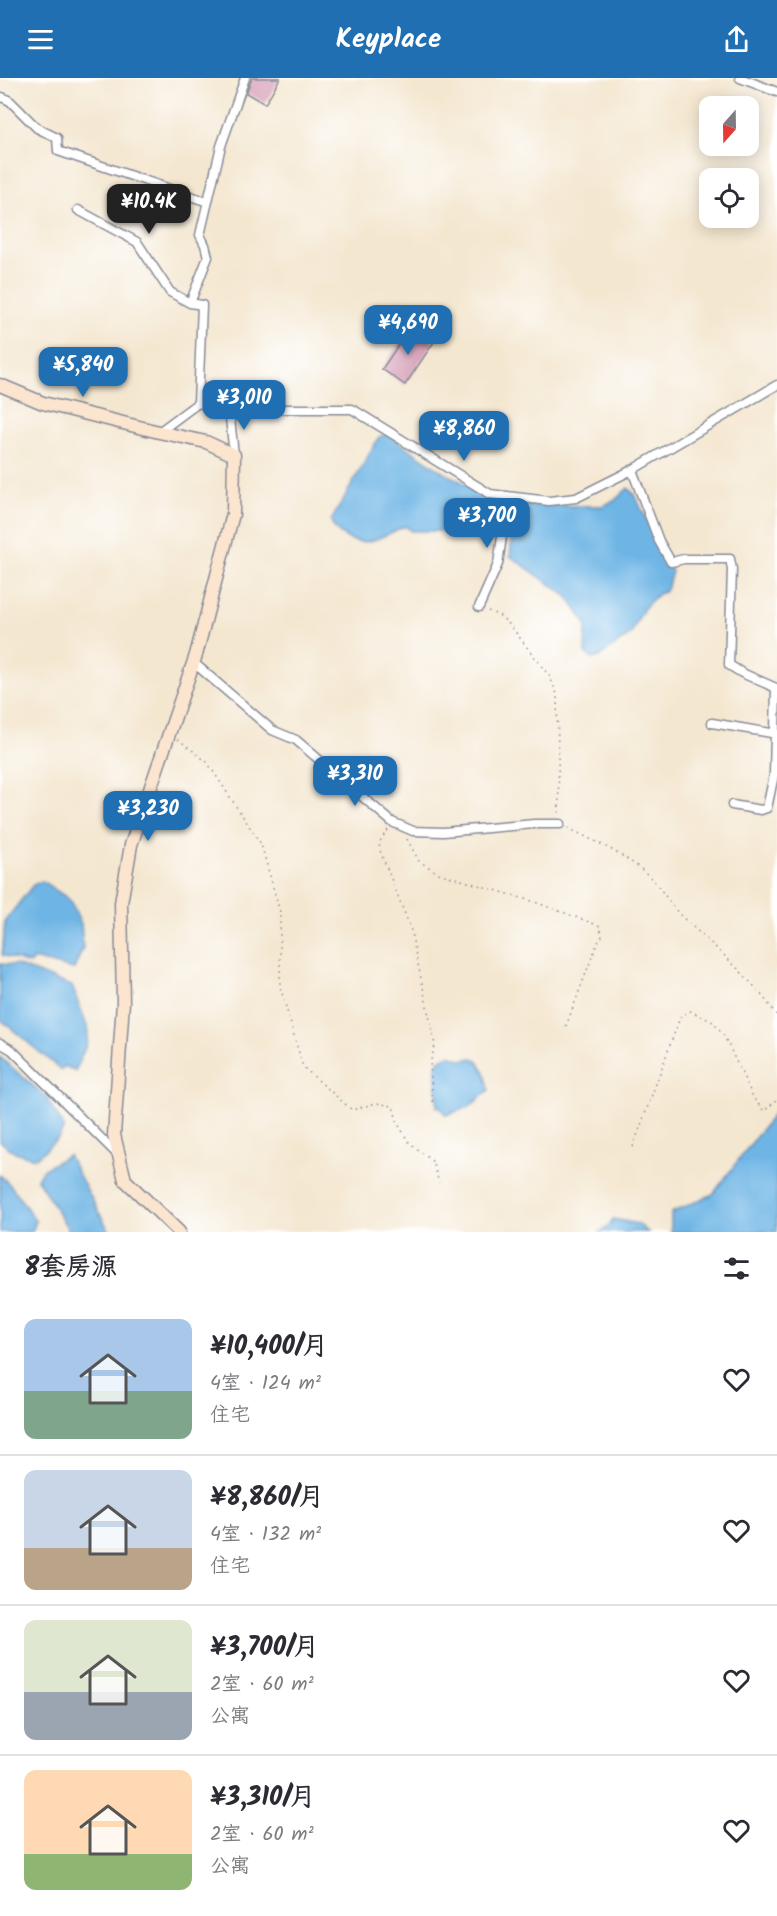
<!DOCTYPE html>
<html lang="zh">
<meta charset="utf-8">
<style>
body{margin:0;font-family:Kalam,"LXGW WenKai TC",sans-serif;background:#f2f2f3;color:#2b2b33;height:100vh;display:flex;flex-direction:column;font-size:22px;white-space:nowrap}
*{box-sizing:border-box;margin:0}
p{font-size:20px;color:#7c7c81}
.icon{flex:none;width:33px;height:33px;fill:none;stroke:currentColor;stroke-width:2;stroke-linecap:round;stroke-linejoin:round}
.map{position:relative;height:1154px;overflow:hidden}
.details{display:flex;flex-direction:column;background:#fff;flex:1}
.details>*{flex:none}
.needle{width:39px;rotate:200deg}
.tools{position:absolute;left:699px;top:18px;display:grid;gap:12px}
.tools a{display:grid;place-items:center;width:60px;height:60px;border-radius:12px;background:#fff;box-shadow:0 3px 15px #0003;font-size:30px}
.price{position:absolute;translate:-50% -51px;padding:0 14px;border-radius:12px;background:#1f6fb2;color:#fff;font-size:20px;line-height:39px;filter:drop-shadow(0 2px 3px #0008)}
.price::after{content:'';position:absolute;left:50%;top:36px;width:18px;height:14px;margin-left:-9px;background:inherit;clip-path:polygon(0 0,100% 0,50% 100%)}
.price.selected{background:#222;color:#fff}
ul{padding:0;list-style:none}
li{display:flex;align-items:center;gap:18px;height:150px;padding:0 24px}
li+li{border-top:2px solid #e1e1e2}
li span{display:grid;place-items:center;flex:none;width:168px;height:120px;border-radius:12px;color:#555}
li>.icon{margin-inline-start:auto}
span .icon{width:72px;height:72px;fill:#fffc;stroke-width:1}
li b{font-size:26px}
h2{display:flex;justify-content:space-between;align-items:center;height:72px;padding:0 24px;font-size:26px}
header{display:flex;justify-content:space-between;align-items:center;height:78px;padding:0 24px;background:#1f6fb2;color:#fff;font-size:27px;font-weight:800}
.map>svg:first-child{display:block}
.water{fill:#6eb5e5;stroke:#4472a2;stroke-width:1.5}
.building{fill:#d7a2b9}
.lines{fill:none;stroke-linecap:round;stroke-linejoin:round}
.street-casing{stroke:#888b97;stroke-width:11}
.secondary-casing{stroke:#888b97;stroke-width:15}
.path{stroke:#888b97;stroke-width:1.5;stroke-dasharray:1.5 4.5;stroke-linecap:butt}
.street{stroke:#fff;stroke-width:8}
.secondary{stroke:#fce5cf;stroke-width:12}
</style>
<header><svg class="icon" aria-label="menu" viewBox="0 0 24 24"><path d="M4 6h16M4 12h16M4 18h16"/></svg>Keyplace<svg class="icon" aria-label="share" viewBox="0 0 24 24"><path d="M12 15V3M7 8l5-5 5 5M5 13v7h14v-7"/></svg></header>
<div class="map">
<svg width="777" height="1154" viewBox="0 0 777 1154">
<rect width="100%" height="100%" fill="#fff"/>
<filter id="ink" filterUnits="userSpaceOnUse"><feTurbulence type="fractalNoise" baseFrequency=".0167" numOctaves="2"/><feDisplacementMap in="SourceGraphic" scale="12" xChannelSelector="R" yChannelSelector="G"/><feConvolveMatrix kernelMatrix="1 2 1 2 8 2 1 2 1" color-interpolation-filters="sRGB"/></filter>
<filter id="wash" filterUnits="userSpaceOnUse"><feTurbulence type="fractalNoise" baseFrequency=".008" numOctaves="4" result="noise"/><feDisplacementMap in="SourceGraphic" scale="24" xChannelSelector="R" yChannelSelector="G"/><feGaussianBlur stdDeviation="1.35" result="paint"/><feColorMatrix in="noise" values="0 0 0 0 0 0 0 0 0 0 0 0 0 0 0 0 0 1.4 0 .05"/><feComposite in="paint" operator="in"/></filter>
<g filter="url(#wash)">
<rect width="100%" height="100%" fill="#f4e7d0"/>
<!-- water -->
<path class="water" d="M387 356 443 394 492 420 496 425V431L483 450 465 453H411L405 448C394 453 382 460 370 463 356 467 335 457 331 443L379 359Z
M628 410 634 416 672 493 668 508 664 514 658 516 644 530 631 556 599 579 593 581 585 575 586 546 568 519 510 478 515 427 602 428 614 423Z
M42 803 66 819 73 828 81 846 83 870 74 891 33 881 30 886 2 877 5 843 33 807Z
M0 886 16 887 72 908 88 951 87 965 75 993 65 988 61 992 0 941Z
M449 977 463 982 473 980 477 982 485 994 489 1012 469 1029 446 1037 439 1028 437 1029 436 991C436 983 442 980 449 977Z
M0 979 45 1018 64 1049 59 1059 36 1080C22 1078 10 1073 0 1063Z
M777 1031V1154H671V1135L713 1116Z
M68 1077 110 1154H70L37 1101 42 1092Z
M0 1097 11 1108 36 1143 32 1154H0Z
M613 1141 638 1146 648 1154H600L608 1149Z"/>
<g id="blocks">
<!-- building -->
<path class="building" d="M252 0H280L265 26 246 15Z
M411 248 434 264 405 307 382 291Z"/>
</g>
</g>
<g filter="url(#ink)">
<use href="#blocks" fill-opacity="0" stroke="#888b97" stroke-width="1.5"/>
<g class="lines">
<!-- street casing -->
<g class="street-casing">
<path id="street" d="M740 0 777 14
M0 20 2 19 10 23 37 50 57 60 58 73 208 124
M78 132 137 164 170 214 190 225
M198 325 202 227 190 225 208 179 205 167 200 157 221 68 245 0
M229 331 234 377
M159 354 198 325 229 331H352L490 416 549 423 576 420 632 392 777 307
M632 392 659 463 671 484 684 481H730L732 491 729 587 742 595 776 610 774 697 767 730 761 732 732 727
M479 529 498 486 508 418
M194 585 272 652 296 662 392 744 413 753 443 754 534 746H560
M712 645 777 656
M0 965 12 972 118 1077"/>
</g>
<!-- secondary casing -->
<g class="secondary-casing">
<path id="secondary" d="M0 307 43 325 159 354 206 364 234 377 233 436 196 577 131 767 121 825 123 924 114 1057 125 1102 179 1154"/>
</g>
<!-- path -->
<path class="path" d="M488 533 500 538 510 547 550 599 557 616 559 738
M178 661 207 684 261 766 280 834V908L303 989 352 1032 376 1025 393 1028 398 1046 409 1064 433 1084 439 1105
M568 750C596 764 627 777 650 799 662 811 670 827 682 839 716 870 751 899 777 938
M388 752 381 761 379 770 410 849 433 956 435 968 430 985 433 1027
M407 761 419 783 438 795 535 824 600 848 602 858 597 866 566 948
M633 1069 681 937 691 933 713 944 725 960 754 1021 764 1033 777 1022"/>
<!-- street -->
<use href="#street" class="street"/>
<!-- secondary -->
<use href="#secondary" class="secondary"/>
</g>
</g>
</svg>
<div class="tools">
<a><svg class="needle" viewBox="-14 -14 28 28"><path d="M0-13l5 13h-10z" fill="#e53935"/><path d="M0 13l5-13h-10z" fill="#7c7c81"/></svg></a>
<a><svg class="icon" aria-label="locate" viewBox="0 0 24 24"><circle cx="12" cy="12" r="6"/><path d="M12 2v4M12 18v4M2 12h4M18 12h4"/></svg></a>
</div>
<b class="price selected" style="left:149px;top:157px">¥10.4K</b>
<b class="price" style="left:408px;top:278px">¥4,690</b>
<b class="price" style="left:83px;top:320px">¥5,840</b>
<b class="price" style="left:244px;top:353px">¥3,010</b>
<b class="price" style="left:464px;top:384px">¥8,860</b>
<b class="price" style="left:487px;top:471px">¥3,700</b>
<b class="price" style="left:355px;top:729px">¥3,310</b>
<b class="price" style="left:148px;top:764px">¥3,230</b>
</div>
<section class="details">
<h2>8套房源<svg class="icon" aria-label="filters" viewBox="0 0 24 24"><path d="M4 7h16M4 17h16"/><circle cx="9" cy="7" r="2"/><circle cx="15" cy="17" r="2"/></svg></h2>
<ul>
<li><span style="background:linear-gradient(#a9c7e8 60%,#7fa58c 0)"><svg class="icon" aria-label="home" viewBox="0 0 24 24"><path d="M3 11l9-7 9 7M6 9v11h12V9"/></svg></span><div><b>¥10,400/月</b><p>4室 · 124 m²</p><p>住宅</p></div><svg class="icon" aria-label="heart" viewBox="0 0 24 24"><path d="M12 20l-8-8c-3-5 5-10 8-4 3-6 11-1 8 4z"/></svg></li>
<li><span style="background:linear-gradient(#c9d6e8 65%,#b9a48a 0)"><svg class="icon" aria-label="home" viewBox="0 0 24 24"><path d="M3 11l9-7 9 7M6 9v11h12V9"/></svg></span><div><b>¥8,860/月</b><p>4室 · 132 m²</p><p>住宅</p></div><svg class="icon" aria-label="heart" viewBox="0 0 24 24"><path d="M12 20l-8-8c-3-5 5-10 8-4 3-6 11-1 8 4z"/></svg></li>
<li><span style="background:linear-gradient(#dfe7d0 60%,#9aa5b1 0)"><svg class="icon" aria-label="home" viewBox="0 0 24 24"><path d="M3 11l9-7 9 7M6 9v11h12V9"/></svg></span><div><b>¥3,700/月</b><p>2室 · 60 m²</p><p>公寓</p></div><svg class="icon" aria-label="heart" viewBox="0 0 24 24"><path d="M12 20l-8-8c-3-5 5-10 8-4 3-6 11-1 8 4z"/></svg></li>
<li><span style="background:linear-gradient(#ffd9b3 70%,#8fb573 0)"><svg class="icon" aria-label="home" viewBox="0 0 24 24"><path d="M3 11l9-7 9 7M6 9v11h12V9"/></svg></span><div><b>¥3,310/月</b><p>2室 · 60 m²</p><p>公寓</p></div><svg class="icon" aria-label="heart" viewBox="0 0 24 24"><path d="M12 20l-8-8c-3-5 5-10 8-4 3-6 11-1 8 4z"/></svg></li>
</ul>
</section>
